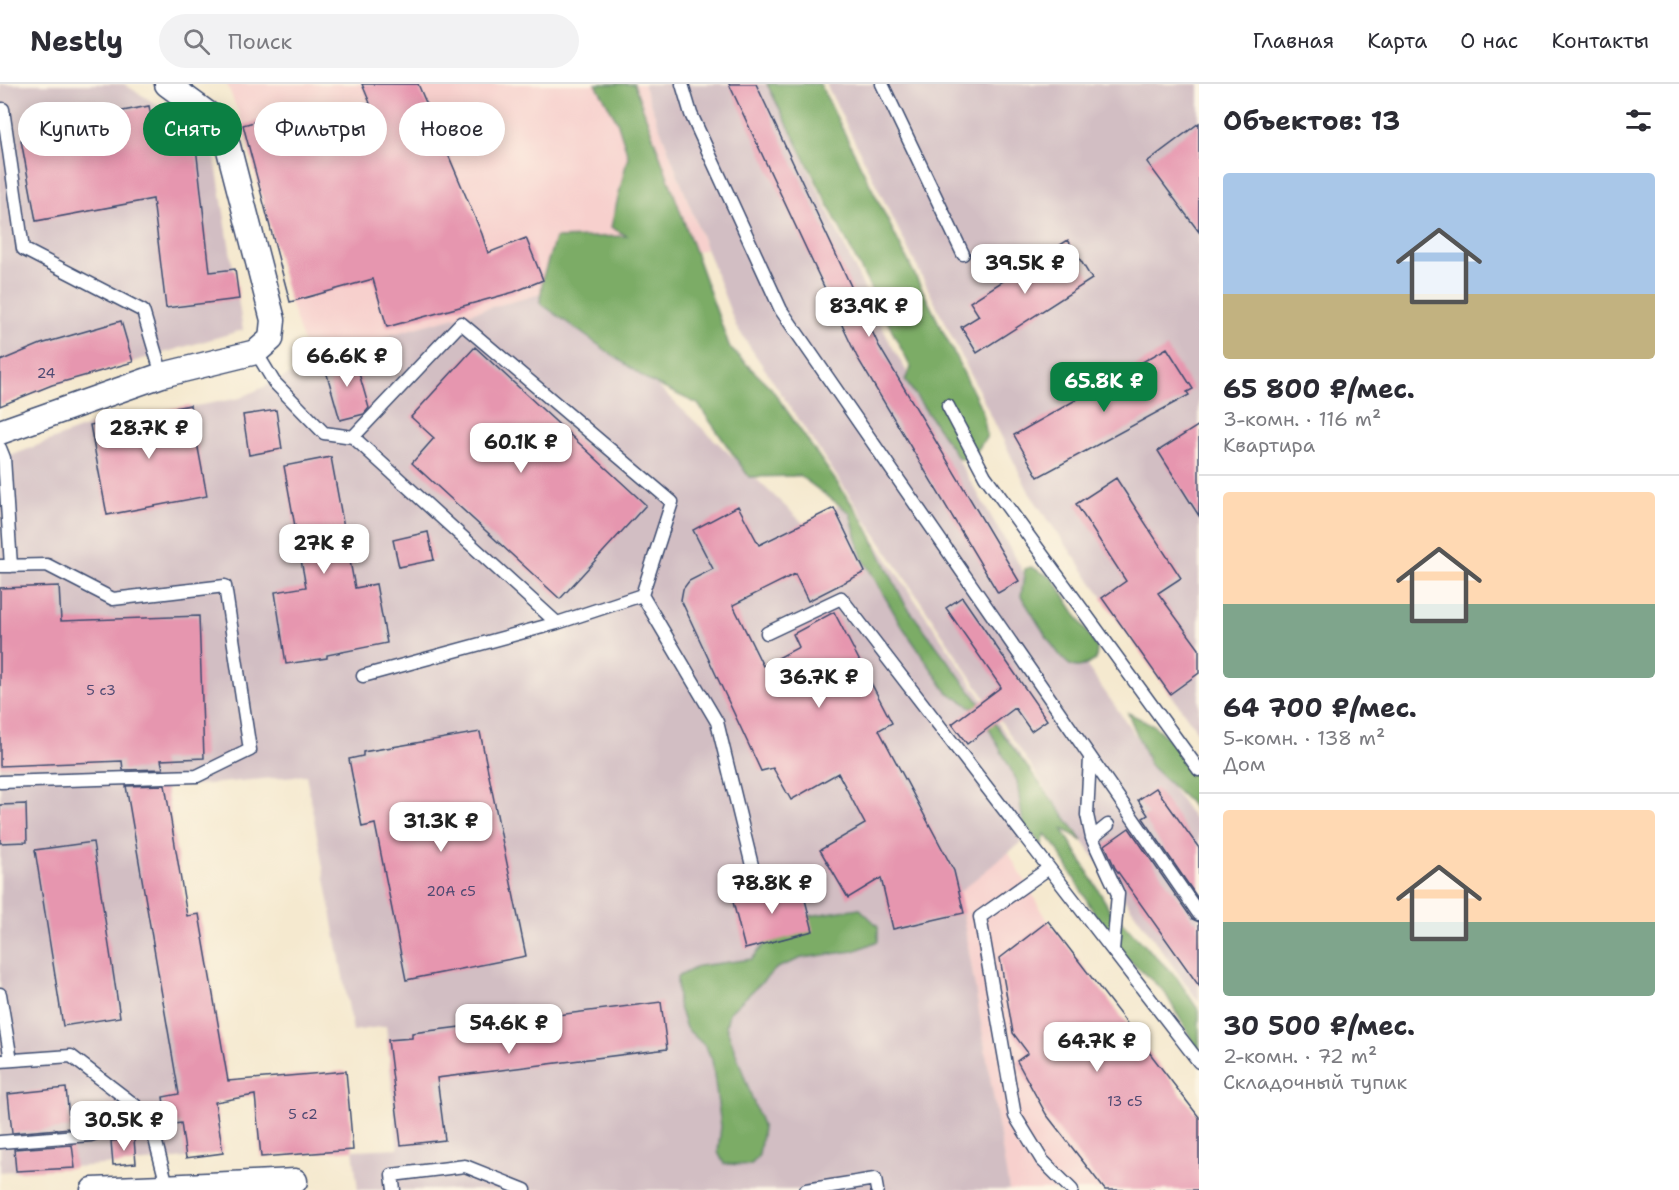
<!DOCTYPE html>
<html lang="ru">
<meta charset="utf-8">
<style>
body{margin:0;font-family:"Shantell Sans",sans-serif;background:#f2f2f3;color:#2b2b33;height:100vh;display:flex;flex-direction:column;font-size:22px;white-space:nowrap}
*{box-sizing:border-box;margin:0}
p{font-size:20px;color:#7c7c81}
.icon{flex:none;width:33px;height:33px;fill:none;stroke:currentColor;stroke-width:2;stroke-linecap:round;stroke-linejoin:round}
.map{position:relative;flex:1;overflow:hidden}
.panel{display:flex;flex-direction:column;background:#fff;width:480px}
.panel>*{flex:none}
.hud{position:absolute;left:18px;top:18px;width:570px;height:54px;display:flex;gap:12px}
.price{position:absolute;translate:-50% -51px;padding:0 14px;border-radius:12px;background:#fff;color:#222;font-size:20px;line-height:39px;filter:drop-shadow(0 2px 3px #0008)}
.price::after{content:'';position:absolute;left:50%;top:36px;width:18px;height:14px;margin-left:-9px;background:inherit;clip-path:polygon(0 0,100% 0,50% 100%)}
.price.current{background:#0b8043;color:#fff}
ul{padding:0;list-style:none}
li{display:grid;align-content:center;gap:12px;height:318px;padding:0 24px}
li+li{border-top:2px solid #e1e1e2}
li span{display:grid;place-items:center;height:186px;border-radius:6px;color:#555}
li>.icon{margin-inline-start:auto}
span .icon{width:108px;height:108px;fill:#fffc;stroke-width:1}
li b{font-size:26px}
h2{display:flex;justify-content:space-between;align-items:center;height:72px;padding:0 24px;font-size:26px}
.tag{padding:0 21px;border-radius:27px;background:#fff;box-shadow:0 3px 15px #0003;font-size:21px;line-height:54px}
.tag.current{background:#0b8043;color:#fff}
header{display:flex;align-items:center;gap:36px;box-sizing:border-box;height:84px;padding:0 30px;background:#fff;border-bottom:2px solid #e1e1e2}
header strong{font-size:28px}
nav{display:flex;gap:33px;margin-inline-start:auto;font-size:21px}
.search{width:420px;height:54px;background:#f2f2f3;display:flex;align-items:center;gap:15px;box-sizing:border-box;padding:0 21px;border-radius:33px;color:#7c7c81;font-size:22px}
main{display:flex;flex:1;min-height:0}
.map>svg:first-child{display:block}
.built{fill:#f7d0cd}
.industrial{fill:#d2bec3}
.forest{fill:#7cac66;stroke:#4c6e62;stroke-width:1.5}
.building{fill:#e696af}
.lines{fill:none;stroke-linecap:round;stroke-linejoin:round}
.service-casing{stroke:#3c4b6f;stroke-width:15}
.minor-casing{stroke:#3c4b6f;stroke-width:27}
.service{stroke:#fff;stroke-width:12}
.minor{stroke:#fff;stroke-width:24}
.labels{text-anchor:middle;dominant-baseline:central;stroke-width:5;stroke-linejoin:round;paint-order:stroke}
.number-label{font-size:14px;fill:#4e4972}
</style>
<header>
<strong>Nestly</strong>
<div class="search"><svg class="icon" aria-label="search" viewBox="0 0 24 24"><circle cx="10" cy="10" r="6"/><path d="M15 15l6 6"/></svg>Поиск</div>
<nav><a>Главная</a><a>Карта</a><a>О нас</a><a>Контакты</a></nav>
</header>
<main>
<div class="map">
<svg width="1199" height="1106" viewBox="0 0 1199 1106">
<rect width="100%" height="100%" fill="#fcf5e5"/>
<filter id="ink" filterUnits="userSpaceOnUse"><feTurbulence type="fractalNoise" baseFrequency=".0167" numOctaves="2"/><feDisplacementMap in="SourceGraphic" scale="12" xChannelSelector="R" yChannelSelector="G"/><feConvolveMatrix kernelMatrix="1 2 1 2 8 2 1 2 1" color-interpolation-filters="sRGB"/></filter>
<filter id="wash" filterUnits="userSpaceOnUse"><feTurbulence type="fractalNoise" baseFrequency=".008" numOctaves="4" result="noise"/><feDisplacementMap in="SourceGraphic" scale="24" xChannelSelector="R" yChannelSelector="G"/><feGaussianBlur stdDeviation="1.35" result="paint"/><feColorMatrix in="noise" values="0 0 0 0 0 0 0 0 0 0 0 0 0 0 0 0 0 1.4 0 .05"/><feComposite in="paint" operator="in"/></filter>
<g filter="url(#wash)">
<rect width="100%" height="100%" fill="#f5e9cf"/>
<!-- built -->
<path class="built" d="M227 0H643L706 165 393 250 311 281 290 218 243 41Z
M1008 768 1048 837 1199 1033V1106H1009L959 807Z"/>
<!-- industrial -->
<path class="industrial" d="M0 0H124L212 55 243 246 52 301 0 322Z
M643 0H768L889 257 1035 508 1199 742V918L1061 727 736 242Z
M826 0H1199V650L1030 410Z
M555 206 803 439 848 417 1059 728 959 808 1009 1106H358L353 1066 398 1064 386 942 353 947 306 691 166 704 181 799 143 805 149 839 199 830 231 1015 209 1020 213 1043 219 1042 223 1069 161 1077 0 1088V376L90 341 240 314 311 281 393 250Z"/>
<!-- forest -->
<path class="forest" d="M596 0H634L730 264 771 304 863 436 905 520 1083 757 1062 744 1110 826 1177 894 1199 927V968L1164 907 1113 862 1055 761 1045 750 1042 761 1023 740 1017 697 980 628 947 608 900 539 862 473 850 429 800 392 749 393 698 320 649 297 540 219 543 193 555 154 627 152 611 143 628 72 617 37Z
M767 0H820L982 326 987 352 972 374 959 375 905 296 911 284Z
M1031 483 1053 494 1097 564 1096 576C1088 580 1079 586 1070 581 1056 572 1031 527 1021 512L1025 485Z
M1128 629 1153 641 1173 659 1199 697V732L1189 718 1150 681Z
M859 824 878 842V857L854 867 802 874 777 884 729 929 726 942 763 1044 759 1071 751 1081 724 1080 718 1068 721 1042 712 976 706 963 686 944 678 920 677 893 699 882 752 875 784 836Z"/>
<g id="blocks">
<!-- building -->
<path class="building" d="M362 0H418L482 150 488 169 526 154 543 196 514 208 387 243 373 195 290 218 243 41 283 30 291 59 360 40 354 26 370 19Z
M729 0H756L879 262 1019 497 998 509 857 273Z
M149 22 156 58 195 54 210 188 235 185 239 215 166 224 153 115 36 137 21 56 125 36 112 29Z
M1199 39V148L1147 78Z
M1068 156 1092 195 977 269 961 243 979 232 970 218Z
M121 237 133 278 52 301 0 322V277L41 260Z
M475 263 646 421 560 515 412 379 434 354 411 333Z
M1167 264 1193 305 1187 308 1189 311 1038 393 1014 351Z
M354 272 369 324 364 330 340 336 324 280Z
M190 321 207 412 107 431 90 341Z
M276 326 282 365 249 371 243 331Z
M1199 341V432L1158 367Z
M331 373 355 504 376 500 387 559 327 571V574L286 580 275 508 306 503 284 382Z
M1116 394 1181 494 1158 509 1199 565V589L1170 610 1102 514 1126 497 1076 420Z
M738 422 759 461 834 424 865 488 808 517 795 490 733 521 763 582 799 563 793 550 834 528 892 639 879 646 954 787 964 829 893 845 881 794 848 814 820 766 865 740 838 689 791 716 773 684 761 687 681 516 683 505 689 497 713 485 693 446Z
M428 448 434 476 399 483 393 456Z
M59 502 61 537 199 532 204 674 161 676 163 685 123 686 122 677 0 682V504Z
M962 513 1047 636 1031 647 1015 624 967 660 952 640 1001 603 946 524Z
M480 648 526 872 406 896 375 740 362 743 349 675 363 672V668Z
M165 701 187 832 199 830 228 997 346 987 353 1066 261 1073 255 1011 215 1018 223 1069 186 1074 181 1039 167 1041 163 1013 179 1010 126 702Z
M1156 704 1199 764V816L1143 734 1148 731 1138 716Z
M26 720 27 758 0 759V721Z
M1129 744 1192 835 1199 838V902L1115 784 1105 761Z
M93 758 120 933 63 942 35 766Z
M800 796 813 847 745 865 732 814Z
M1048 837 1199 1033V1106H1105L1046 1030 1017 977 1028 969 1013 949 1000 874Z
M661 918 667 965 437 994 445 1056 401 1061 388 956 412 954V949Z
M66 1004 70 1044 12 1049 8 1010Z
M134 1055 136 1079 113 1081 111 1057Z
M72 1061 75 1084 16 1087 14 1065Z"/>
</g>
</g>
<g filter="url(#ink)">
<use href="#blocks" fill-opacity="0" stroke="#3c4b6f" stroke-width="1.5"/>
<g class="lines">
<!-- service casing -->
<g class="service-casing">
<path id="service" d="M682 0 691 30 781 226 1199 830
M882 0 963 170
M3 25 23 165 143 227 162 291
M256 268 274 298 324 349 353 353 557 539
M948 322 985 392 1199 686
M353 353 461 239 672 418 642 511
M0 364 4 374 11 482
M0 482 47 481 113 515 225 502 250 666 197 692 0 698
M767 549 841 514 1049 784 980 833 1015 1032 1042 1076 1072 1106
M363 592 557 539 642 511 717 638 756 798
M1090 674 1087 731 1092 754
M1108 741 1092 754 1118 810 1113 866
M1049 784 1199 978
M0 910 11 976
M0 977 71 972 149 1032 168 1105
M0 1058 90 1051 149 1032
M394 1106 392 1091 465 1082 525 1106
M806 1106 875 1095 877 1106"/>
</g>
<!-- minor casing -->
<g class="minor-casing">
<path id="minor" d="M0 348 162 291 256 268 271 255 273 236 228 62 208 30 167 0
M93 1106 295 1097"/>
</g>
<!-- service -->
<use href="#service" class="service"/>
<!-- minor -->
<use href="#minor" class="minor"/>
</g>
</g>
<g class="labels">
<!-- number labels -->
<g class="number-label">
<text x="46" y="289">24</text>
<text x="101" y="606">5 с3</text>
<text x="451" y="807">20А с5</text>
<text x="1125" y="1017">13 с5</text>
<text x="303" y="1030">5 с2</text>
</g>
</g>
</svg>
<b class="price" style="left:1025px;top:211px">39.5K ₽</b>
<b class="price" style="left:869px;top:254px">83.9K ₽</b>
<b class="price" style="left:347px;top:304px">66.6K ₽</b>
<b class="price current" style="left:1104px;top:329px">65.8K ₽</b>
<b class="price" style="left:149px;top:376px">28.7K ₽</b>
<b class="price" style="left:521px;top:390px">60.1K ₽</b>
<b class="price" style="left:324px;top:491px">27K ₽</b>
<b class="price" style="left:819px;top:625px">36.7K ₽</b>
<b class="price" style="left:441px;top:769px">31.3K ₽</b>
<b class="price" style="left:772px;top:831px">78.8K ₽</b>
<b class="price" style="left:509px;top:971px">54.6K ₽</b>
<b class="price" style="left:1097px;top:989px">64.7K ₽</b>
<b class="price" style="left:124px;top:1068px">30.5K ₽</b>
<div class="hud">
<a class="tag">Купить</a>
<a class="tag current">Снять</a>
<a class="tag">Фильтры</a>
<a class="tag">Новое</a>
</div>
</div>
<section class="panel">
<h2>Объектов: 13<svg class="icon" aria-label="filters" viewBox="0 0 24 24"><path d="M4 7h16M4 17h16"/><circle cx="9" cy="7" r="2"/><circle cx="15" cy="17" r="2"/></svg></h2>
<ul>
<li><span style="background:linear-gradient(#a9c7e8 65%,#c2b280 0)"><svg class="icon" aria-label="home" viewBox="0 0 24 24"><path d="M3 11l9-7 9 7M6 9v11h12V9"/></svg></span><div><b>65 800 ₽/мес.</b><p>3-комн. · 116 m²</p><p>Квартира</p></div></li>
<li><span style="background:linear-gradient(#ffd9b3 60%,#7fa58c 0)"><svg class="icon" aria-label="home" viewBox="0 0 24 24"><path d="M3 11l9-7 9 7M6 9v11h12V9"/></svg></span><div><b>64 700 ₽/мес.</b><p>5-комн. · 138 m²</p><p>Дом</p></div></li>
<li><span style="background:linear-gradient(#ffd9b3 60%,#7fa58c 0)"><svg class="icon" aria-label="home" viewBox="0 0 24 24"><path d="M3 11l9-7 9 7M6 9v11h12V9"/></svg></span><div><b>30 500 ₽/мес.</b><p>2-комн. · 72 m²</p><p>Складочный тупик</p></div></li>
</ul>
</section>
</main>
